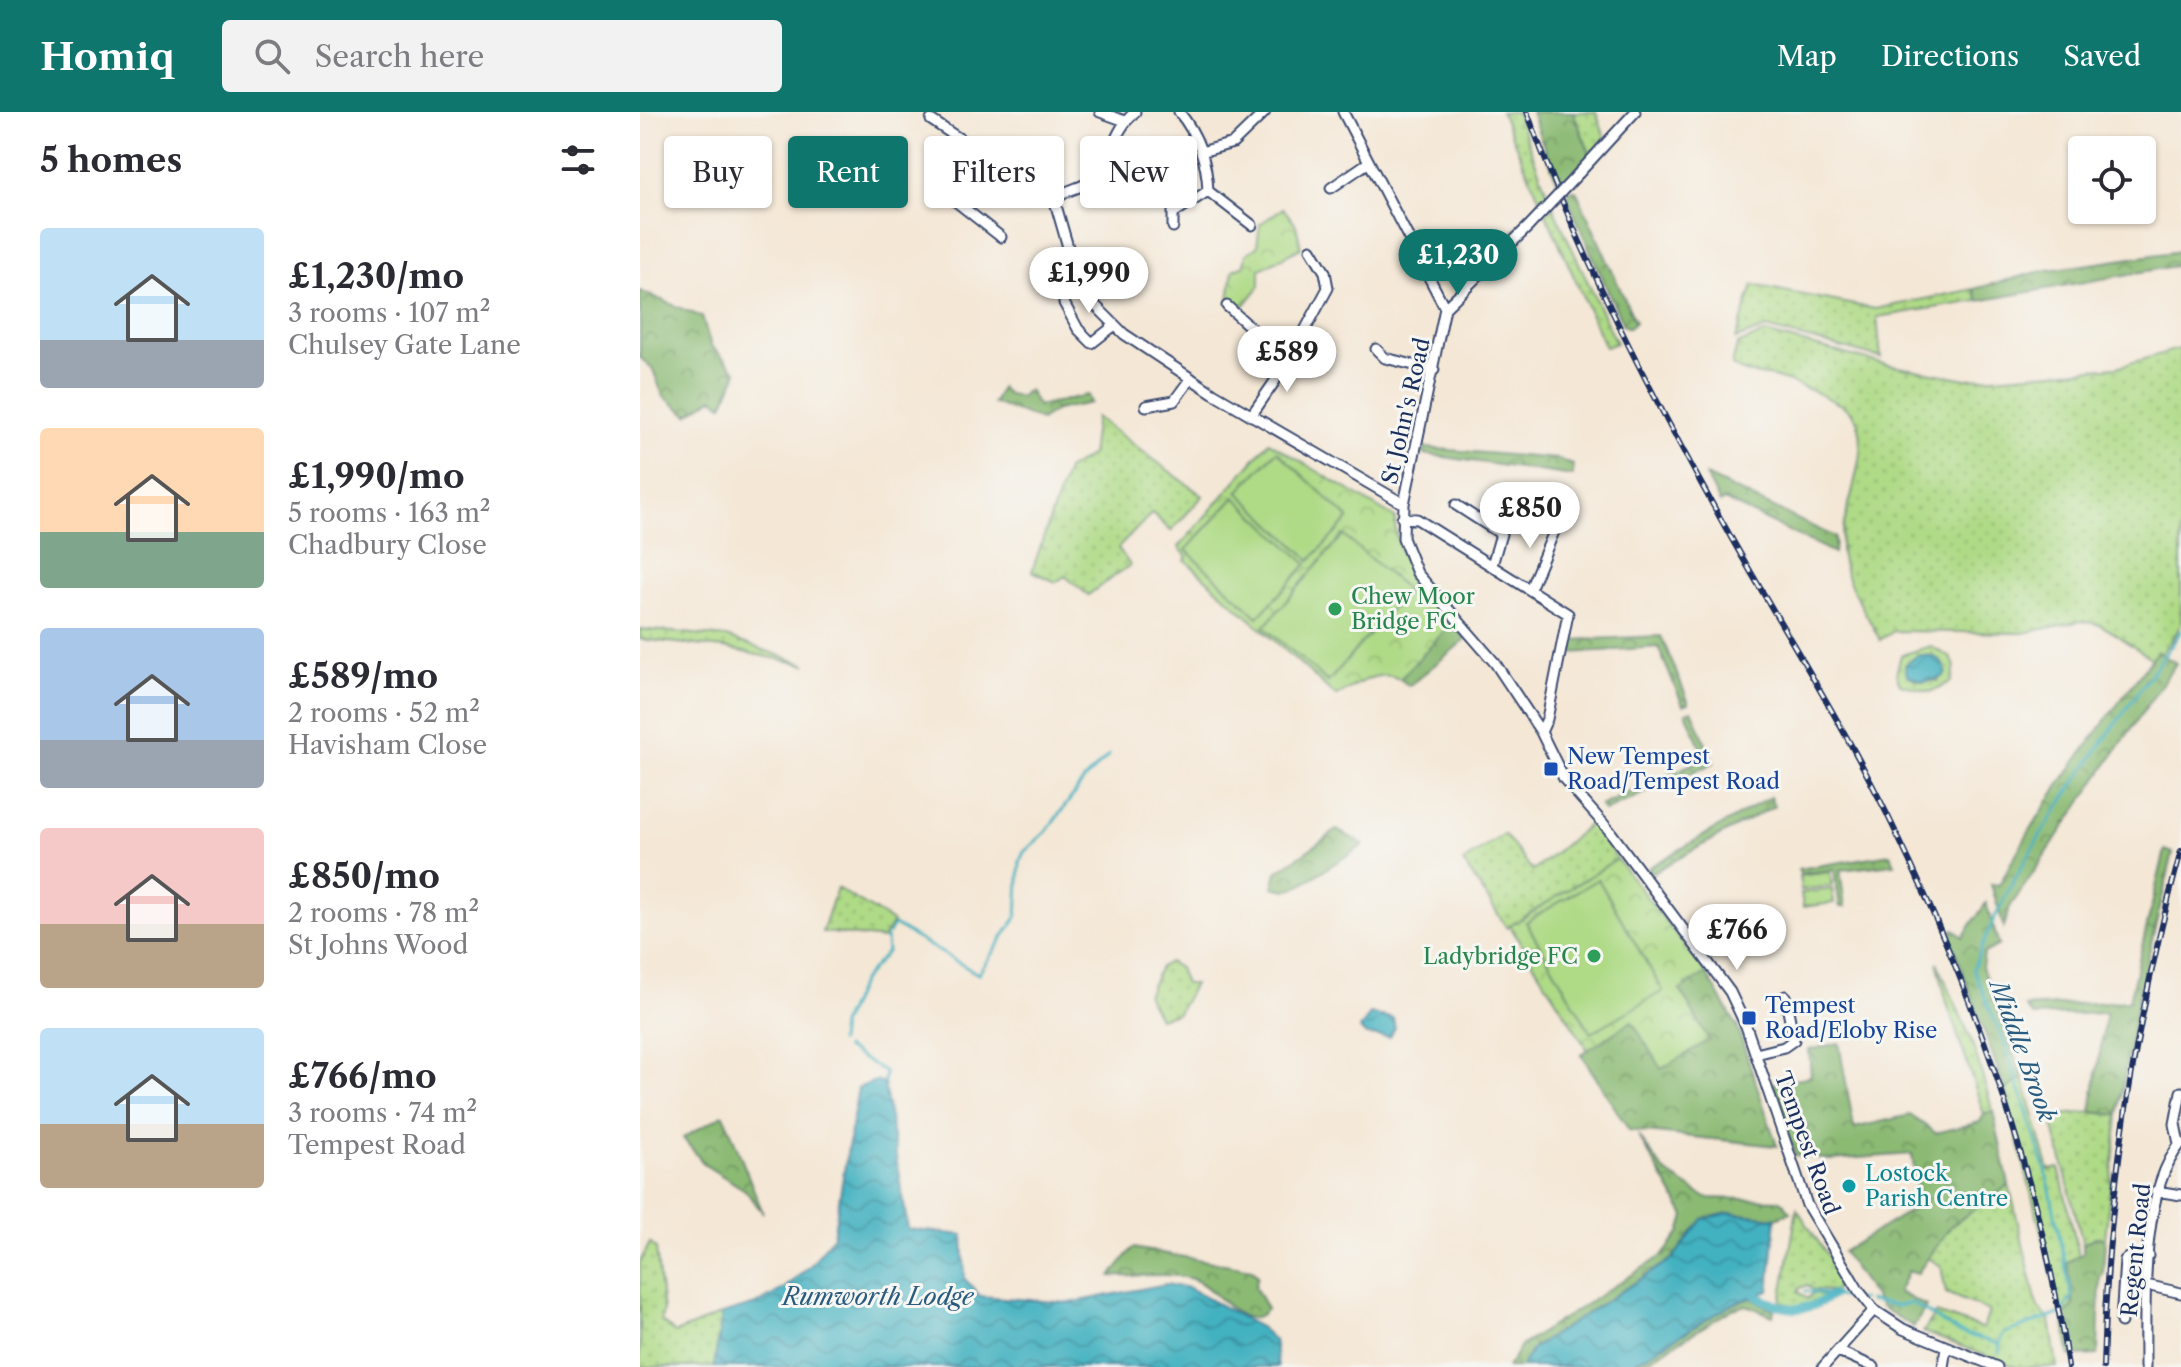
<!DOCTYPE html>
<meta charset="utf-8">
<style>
body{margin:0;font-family:"Libre Caslon Text",serif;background:#f2f2f3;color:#2b2b33;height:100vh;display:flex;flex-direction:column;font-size:30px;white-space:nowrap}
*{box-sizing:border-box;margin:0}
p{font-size:26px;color:#7c7c81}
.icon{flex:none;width:44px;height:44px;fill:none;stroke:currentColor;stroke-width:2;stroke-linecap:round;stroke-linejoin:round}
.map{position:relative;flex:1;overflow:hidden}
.details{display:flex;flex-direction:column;background:#fff;width:640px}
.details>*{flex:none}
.guide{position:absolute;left:24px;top:24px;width:760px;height:72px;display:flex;gap:16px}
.fabs{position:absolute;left:1428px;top:24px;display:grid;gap:16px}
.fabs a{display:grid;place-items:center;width:88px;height:88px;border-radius:8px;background:#fff;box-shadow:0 2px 6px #0004;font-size:40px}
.price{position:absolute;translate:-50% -68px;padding:0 18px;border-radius:28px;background:#fff;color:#222;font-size:26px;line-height:52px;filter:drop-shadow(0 2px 4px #0008)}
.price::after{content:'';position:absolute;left:50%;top:48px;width:24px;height:18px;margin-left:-12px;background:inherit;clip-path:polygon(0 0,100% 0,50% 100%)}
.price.selected{background:#0f766e;color:#fff}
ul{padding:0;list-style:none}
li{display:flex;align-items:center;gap:24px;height:200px;padding:0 40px}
li span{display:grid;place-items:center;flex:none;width:224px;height:160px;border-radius:8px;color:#555}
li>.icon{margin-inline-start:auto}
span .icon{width:96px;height:96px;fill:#fffc;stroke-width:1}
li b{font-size:34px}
h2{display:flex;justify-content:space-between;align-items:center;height:96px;padding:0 40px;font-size:34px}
.chip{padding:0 28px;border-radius:8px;background:#fff;box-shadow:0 2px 6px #0004;font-size:28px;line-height:72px}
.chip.selected{background:#0f766e;color:#fff}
header{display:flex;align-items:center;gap:48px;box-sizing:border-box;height:112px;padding:0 40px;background:#0f766e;color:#fff}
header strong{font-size:38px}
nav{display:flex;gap:44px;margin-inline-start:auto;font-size:28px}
.search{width:560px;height:72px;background:#f2f2f3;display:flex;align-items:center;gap:20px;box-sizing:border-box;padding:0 28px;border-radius:8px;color:#7c7c81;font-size:30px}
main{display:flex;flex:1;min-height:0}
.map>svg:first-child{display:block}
.grass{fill:url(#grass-dots);stroke:#658472;stroke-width:2;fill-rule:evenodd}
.forest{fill:url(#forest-crowns);stroke:#537468;stroke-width:2}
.park{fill:url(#park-crowns);stroke:#658472;stroke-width:2}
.pitch{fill:#afda86;stroke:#658472;stroke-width:2}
.water{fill:url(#water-waves);stroke:#2f708f;stroke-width:2}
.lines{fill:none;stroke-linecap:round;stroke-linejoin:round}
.stream{stroke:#43b1c0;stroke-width:3}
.canal{stroke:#43b1c0;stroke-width:9}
.minor-casing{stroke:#3c4b70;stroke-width:13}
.minor{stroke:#fff;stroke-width:9}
.rail-casing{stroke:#1b2f5e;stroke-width:6}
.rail{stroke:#f6f6f2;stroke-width:3;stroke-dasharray:9;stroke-linecap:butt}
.minor-bridge-casing{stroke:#3c4b70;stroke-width:13;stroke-linecap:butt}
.minor-bridge{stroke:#fff;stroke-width:9}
.leisure-dot{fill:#2e9e5b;stroke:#f6f6f2;stroke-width:3}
.transit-dot{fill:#1a4fb4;stroke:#f6f6f2;stroke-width:3}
.culture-dot{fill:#0f9aa8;stroke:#f6f6f2;stroke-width:3}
.labels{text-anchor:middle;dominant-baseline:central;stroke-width:6;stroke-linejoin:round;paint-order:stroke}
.street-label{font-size:22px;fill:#1b2f5e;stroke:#f6f6f2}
.leisure-label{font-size:22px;fill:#27864d;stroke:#f6f6f2;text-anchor:start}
.transit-label{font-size:22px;fill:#164399;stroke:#f6f6f2;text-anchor:start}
.culture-label{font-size:22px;fill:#0d838f;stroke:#f6f6f2;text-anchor:start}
.water-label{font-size:24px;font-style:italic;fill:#295c80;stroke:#f6f6f2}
</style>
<header>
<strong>Homiq</strong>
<div class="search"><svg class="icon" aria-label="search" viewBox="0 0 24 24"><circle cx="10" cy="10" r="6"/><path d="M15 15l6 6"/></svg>Search here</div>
<nav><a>Map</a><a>Directions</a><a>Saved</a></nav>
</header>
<main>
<section class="details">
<h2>5 homes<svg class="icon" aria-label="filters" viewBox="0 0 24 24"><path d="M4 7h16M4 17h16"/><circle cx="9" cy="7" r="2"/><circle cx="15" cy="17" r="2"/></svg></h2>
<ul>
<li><span style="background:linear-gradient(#bfe0f5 70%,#9aa5b1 0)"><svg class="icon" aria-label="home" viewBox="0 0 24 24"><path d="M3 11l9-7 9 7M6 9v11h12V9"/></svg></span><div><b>£1,230/mo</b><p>3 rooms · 107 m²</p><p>Chulsey Gate Lane</p></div></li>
<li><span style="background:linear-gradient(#ffd9b3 65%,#7fa58c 0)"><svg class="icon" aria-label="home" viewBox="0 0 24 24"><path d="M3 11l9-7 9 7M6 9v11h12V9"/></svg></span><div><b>£1,990/mo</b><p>5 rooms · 163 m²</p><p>Chadbury Close</p></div></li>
<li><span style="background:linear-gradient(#a9c7e8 70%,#9aa5b1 0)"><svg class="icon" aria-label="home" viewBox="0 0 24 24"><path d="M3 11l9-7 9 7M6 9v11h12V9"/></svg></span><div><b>£589/mo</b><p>2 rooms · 52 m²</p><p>Havisham Close</p></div></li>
<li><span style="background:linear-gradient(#f6c9c9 60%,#b9a48a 0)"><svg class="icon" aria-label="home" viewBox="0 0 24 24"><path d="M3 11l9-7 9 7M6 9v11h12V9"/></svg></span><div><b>£850/mo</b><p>2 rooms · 78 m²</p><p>St Johns Wood</p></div></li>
<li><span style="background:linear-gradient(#bfe0f5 60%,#b9a48a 0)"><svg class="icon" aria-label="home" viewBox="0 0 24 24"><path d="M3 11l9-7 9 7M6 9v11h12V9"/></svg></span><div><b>£766/mo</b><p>3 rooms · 74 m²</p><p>Tempest Road</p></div></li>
</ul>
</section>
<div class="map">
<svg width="1541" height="1255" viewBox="0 0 1541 1255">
<defs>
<pattern id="grass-dots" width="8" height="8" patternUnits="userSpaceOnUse" patternTransform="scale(2)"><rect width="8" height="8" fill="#afda86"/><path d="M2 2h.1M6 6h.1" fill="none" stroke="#96bb76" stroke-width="1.8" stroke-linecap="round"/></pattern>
<pattern id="forest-crowns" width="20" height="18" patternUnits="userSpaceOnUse" patternTransform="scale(2)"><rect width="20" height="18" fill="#8bba73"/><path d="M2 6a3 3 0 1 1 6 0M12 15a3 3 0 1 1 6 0" fill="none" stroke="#719862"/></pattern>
<pattern id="park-crowns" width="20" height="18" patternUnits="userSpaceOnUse" patternTransform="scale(2)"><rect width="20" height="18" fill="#afda86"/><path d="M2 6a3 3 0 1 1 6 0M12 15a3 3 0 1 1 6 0" fill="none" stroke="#96bb76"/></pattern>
<pattern id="water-waves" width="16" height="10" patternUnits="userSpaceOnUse" patternTransform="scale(2)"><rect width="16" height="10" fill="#43b1c0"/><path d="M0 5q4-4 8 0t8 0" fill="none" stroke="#37909f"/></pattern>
</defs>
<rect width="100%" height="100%" fill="#f6f6f2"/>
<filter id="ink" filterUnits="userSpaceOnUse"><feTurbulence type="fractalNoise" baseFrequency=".0125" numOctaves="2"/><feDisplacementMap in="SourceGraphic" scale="16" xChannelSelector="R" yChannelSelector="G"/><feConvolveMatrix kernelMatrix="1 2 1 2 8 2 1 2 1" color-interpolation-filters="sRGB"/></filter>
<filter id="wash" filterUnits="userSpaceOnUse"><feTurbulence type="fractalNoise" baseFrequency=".006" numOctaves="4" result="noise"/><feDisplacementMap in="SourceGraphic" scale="32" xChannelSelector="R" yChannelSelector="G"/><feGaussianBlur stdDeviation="1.8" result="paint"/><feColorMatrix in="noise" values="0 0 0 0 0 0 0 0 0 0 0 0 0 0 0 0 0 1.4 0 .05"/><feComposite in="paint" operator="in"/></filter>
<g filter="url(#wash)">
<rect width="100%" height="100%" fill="#f4e7d5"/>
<!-- grass -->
<path class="grass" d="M861 0H876L909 85 843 157 840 154 901 90Z
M933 0H956L965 26 950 42Z
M913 95 976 231 965 235 906 102Z
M1113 173 1235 197 1334 177 1338 189 1237 205 1241 246 1126 216 1096 227Z
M1125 221 1247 253 1327 267 1477 255 1541 236V514L1521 542 1517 540 1512 547 1461 513 1442 509 1383 521 1254 519 1240 528C1226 499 1199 464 1201 431 1202 401 1237 325 1211 300 1199 289 1150 269 1133 265 1119 262 1104 263 1092 253L1097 233Z
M456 305 563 384 531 419 512 401 478 436 490 453 448 483 425 464 416 470 392 459 427 358 451 343Z
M0 517 86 525 167 553 84 536 0 527Z
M1291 534 1311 546 1315 554 1311 570 1290 580 1260 572 1256 562 1261 543ZM1291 543 1305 555 1298 569 1274 568Z
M951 711 977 747 867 816 823 750 864 722 893 759Z
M197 776 253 810 243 827 182 820Z
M529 850 539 856 545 872H554L538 901 519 906 507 883 520 855Z
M1297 850 1331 927 1353 999 1344 1002 1307 891Z
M1383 966 1409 1058 1419 1056 1439 1144 1427 1150 1434 1193 1423 1205 1365 978Z
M1451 1000 1478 1003 1465 1127 1455 1125 1443 1132 1411 1004Z
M1369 1073 1398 1196 1410 1208 1417 1255H1376L1283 1220 1296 1201 1343 1217 1349 1199 1306 1181 1301 1154 1288 1146 1311 1114Z
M1157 1097 1202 1166 1194 1179 1173 1178 1168 1173 1160 1176 1158 1179 1167 1187 1173 1181 1186 1184 1163 1196 1141 1190Z
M10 1131 16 1137 23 1199 21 1209 35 1221 82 1202 74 1255H0V1150Z"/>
<!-- forest -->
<path class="forest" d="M891 0H933L950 42 919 75Z
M930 78H936L995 210 989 216 983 213 927 86Z
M1541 139V153L1338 189 1334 177 1402 159Z
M0 179 62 205 71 234 97 260 83 293 73 286 48 303 23 284 13 258 0 245Z
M361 276 367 282 380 285 388 278 398 294 448 283 451 291 416 298 401 308 353 291Z
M785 336 917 347 933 353V364L783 342Z
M1066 364 1195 425 1194 441 1084 388 1080 391Z
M812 511 826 527 769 574 760 567Z
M1021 524 1049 591 1043 593 1018 535 931 541 933 528Z
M1517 540 1536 551 1370 795 1364 815 1351 772 1359 773C1402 690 1461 614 1517 540Z
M1052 598 1074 651 964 699 960 694 1065 646 1046 600Z
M1130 685 1134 694 1012 761 1008 756Z
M697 718 724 733 657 775 646 778 633 775 637 760Z
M1525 738 1533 741 1497 890 1478 1003 1451 1000 1466 901 1393 904 1385 895 1489 889Z
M1250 742 1255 752 1200 758 1205 795H1200L1194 758 1160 762 1158 757Z
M1346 791 1359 833 1344 841 1342 855 1383 966 1365 978 1310 824 1314 817 1323 825Z
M1066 861 1097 914 1137 1034 989 1018 941 942 992 909 1069 928 1040 878Z
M1199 931 1214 1016 1270 1003 1296 1021 1340 1010 1344 1002 1353 999 1369 1073 1311 1114 1277 1162 1268 1159 1258 1180 1286 1194 1274 1215 1241 1195 1203 1140 1271 1098 1277 1080 1272 1042 1191 1048 1155 1043 1131 972 1171 964 1169 938Z
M83 1003H84L123 1101 105 1078 65 1053 43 1026Z
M998 1023 1024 1059 1066 1086 1141 1088 1151 1100 1136 1106 1089 1101 1063 1107 1032 1147 893 1236 881 1255H867L882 1233 1023 1143 1040 1121 1045 1104Z
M1455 1125 1465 1127 1463 1162 1460 1164 1458 1243 1430 1244 1423 1205 1434 1193 1427 1150 1443 1142V1132Z
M493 1136 612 1157 618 1163 615 1175 627 1197C605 1225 579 1179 557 1169 532 1158 498 1166 471 1164Z
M1111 1186 1134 1198 1133 1204 1107 1193 1093 1197 997 1255H987L1093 1192Z"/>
<!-- park -->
<path class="park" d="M643 96 656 113 661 136 620 157V174L599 200 589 189 593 158 604 153 606 142 617 135 620 112Z
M629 330 755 406C755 451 782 475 812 506V511L760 567C737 556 717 573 696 584L545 448 547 445 539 435Z
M977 747 1066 861 1040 878 1069 928 1021 957 992 909 948 938 870 814Z"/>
<!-- pitch -->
<path class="pitch" d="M637 339 709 407 670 448 598 380Z
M595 385 667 452 618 505 546 438Z
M703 423 767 478 688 570 624 515Z
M1190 760 1192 774 1161 778 1159 764Z
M958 767 1023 879 951 921 886 810Z
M1192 777 1194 791 1163 795 1161 781Z"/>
<!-- water -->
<path class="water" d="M1278 543C1292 543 1302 545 1306 560L1303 565 1284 570 1267 563 1265 553Z
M730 902 753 906 755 916 749 925 726 923 720 917Z
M235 969 244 971 268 1117 323 1123 325 1167 340 1184 429 1191 526 1172 549 1176 620 1215 634 1228 638 1255H74L82 1202 119 1191 146 1175 171 1153 193 1124 218 976Z
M1089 1101 1136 1106 1129 1179 1093 1192 987 1255H881L893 1236 1032 1147 1063 1107Z"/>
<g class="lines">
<!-- stream -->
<path class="stream" d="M248 822 254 813 338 862 377 805 380 749 384 740 406 720 445 667 469 643
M199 930 201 913 222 869 247 840 246 826
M205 936 245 960 244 971
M1166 1179 1222 1188
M1229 1189 1257 1194 1272 1191 1318 1220 1359 1232
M1359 1240 1361 1225 1365 1221 1422 1201 1432 1185 1406 1059 1364 930 1333 857C1377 737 1469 625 1541 519"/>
<!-- canal -->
<path class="canal" d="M1116 1184C1145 1199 1164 1203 1192 1183"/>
</g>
</g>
<g filter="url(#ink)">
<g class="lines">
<!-- minor casing -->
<g class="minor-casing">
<path id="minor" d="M460 0 485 9
M495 0C472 19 471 52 452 68 440 78 424 76 415 90L436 163 456 194 484 222 573 281 764 392
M539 0C558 23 567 49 568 79L612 113
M703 0 805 196 764 392 763 426 777 461 855 551 901 620 924 667 969 718 1090 880 1106 914 1167 1093 1219 1179 1234 1198 1263 1217 1357 1255
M291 8 415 90
M319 26 293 66 296 74 361 125
M561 40 593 31 625 0
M939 61 995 0
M691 76 729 50
M535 100 568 79
M533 115V98
M424 191 438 217 452 231 475 213
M587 194 640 242 658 231 688 176 685 160 671 137
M805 196 889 114
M736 237 745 246 794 258
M506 294 534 289 551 266
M611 304 635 269 640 242
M816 393 861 422 852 453
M913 395 918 410 925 409
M762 406 777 407 928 502 907 607 901 620
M890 477 918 410
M1116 942 1144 935 1154 928 1145 884
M1539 1032 1535 1012 1541 980
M1516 1079 1541 1083
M1506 1173 1541 1181
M1481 1210 1485 1148 1492 1143 1509 1144
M1198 1239 1234 1255
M1183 1255 1234 1198
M1303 1255 1306 1236
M1505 1255C1505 1192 1500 1080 1541 1031"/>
</g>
<!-- minor -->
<use href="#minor" class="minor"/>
<!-- rail casing -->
<g class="rail-casing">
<path id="rail" d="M887 0C942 150 1015 290 1093 429 1144 519 1200 607 1246 700 1331 873 1400 1063 1428 1255
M1463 1255C1467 1080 1495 908 1541 739"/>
</g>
<!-- rail -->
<use href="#rail" class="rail"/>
<!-- minor-bridge casing -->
<g class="minor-bridge-casing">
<path id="minor-bridge" d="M889 114 939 61"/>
</g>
<!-- minor-bridge -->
<use href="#minor-bridge" class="minor-bridge"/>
</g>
</g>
<!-- markers -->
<g class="leisure-dot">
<circle cx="695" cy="497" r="8"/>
<circle cx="954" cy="844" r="8"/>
</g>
<g class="transit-dot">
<rect x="903" y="649" width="16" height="16" rx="4"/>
<rect x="1101" y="898" width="16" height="16" rx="4"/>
</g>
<circle class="culture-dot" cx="1209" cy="1074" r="8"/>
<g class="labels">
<!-- street labels -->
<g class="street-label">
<text transform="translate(766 299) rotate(-77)">St John's Road</text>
<text transform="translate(1167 1031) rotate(70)">Tempest Road</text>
<text transform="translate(1496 1138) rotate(-84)">Regent Road</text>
</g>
<!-- leisure labels -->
<g class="leisure-label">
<text x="711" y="484">Chew Moor<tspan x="711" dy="25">Bridge FC</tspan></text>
<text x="938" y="844" text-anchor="end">Ladybridge FC</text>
</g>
<!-- transit labels -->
<g class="transit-label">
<text x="927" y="644">New Tempest<tspan x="927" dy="25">Road/Tempest Road</tspan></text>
<text x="1125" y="893">Tempest<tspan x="1125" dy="25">Road/Eloby Rise</tspan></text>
</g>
<!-- culture labels -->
<g class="culture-label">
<text x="1225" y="1061">Lostock<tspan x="1225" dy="25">Parish Centre</tspan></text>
</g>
<!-- water labels -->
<g class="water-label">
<text transform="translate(1383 939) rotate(70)">Middle Brook</text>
<text x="238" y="1184">Rumworth Lodge</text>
</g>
</g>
</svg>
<div class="fabs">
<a><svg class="icon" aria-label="locate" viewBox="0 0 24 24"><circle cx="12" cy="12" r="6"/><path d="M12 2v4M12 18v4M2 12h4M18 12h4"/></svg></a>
</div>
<b class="price selected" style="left:818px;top:185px">£1,230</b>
<b class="price" style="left:449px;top:203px">£1,990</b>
<b class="price" style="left:647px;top:282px">£589</b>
<b class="price" style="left:890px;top:438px">£850</b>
<b class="price" style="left:1097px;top:860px">£766</b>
<div class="guide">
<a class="chip">Buy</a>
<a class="chip selected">Rent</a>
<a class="chip">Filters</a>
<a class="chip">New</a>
</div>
</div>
</main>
